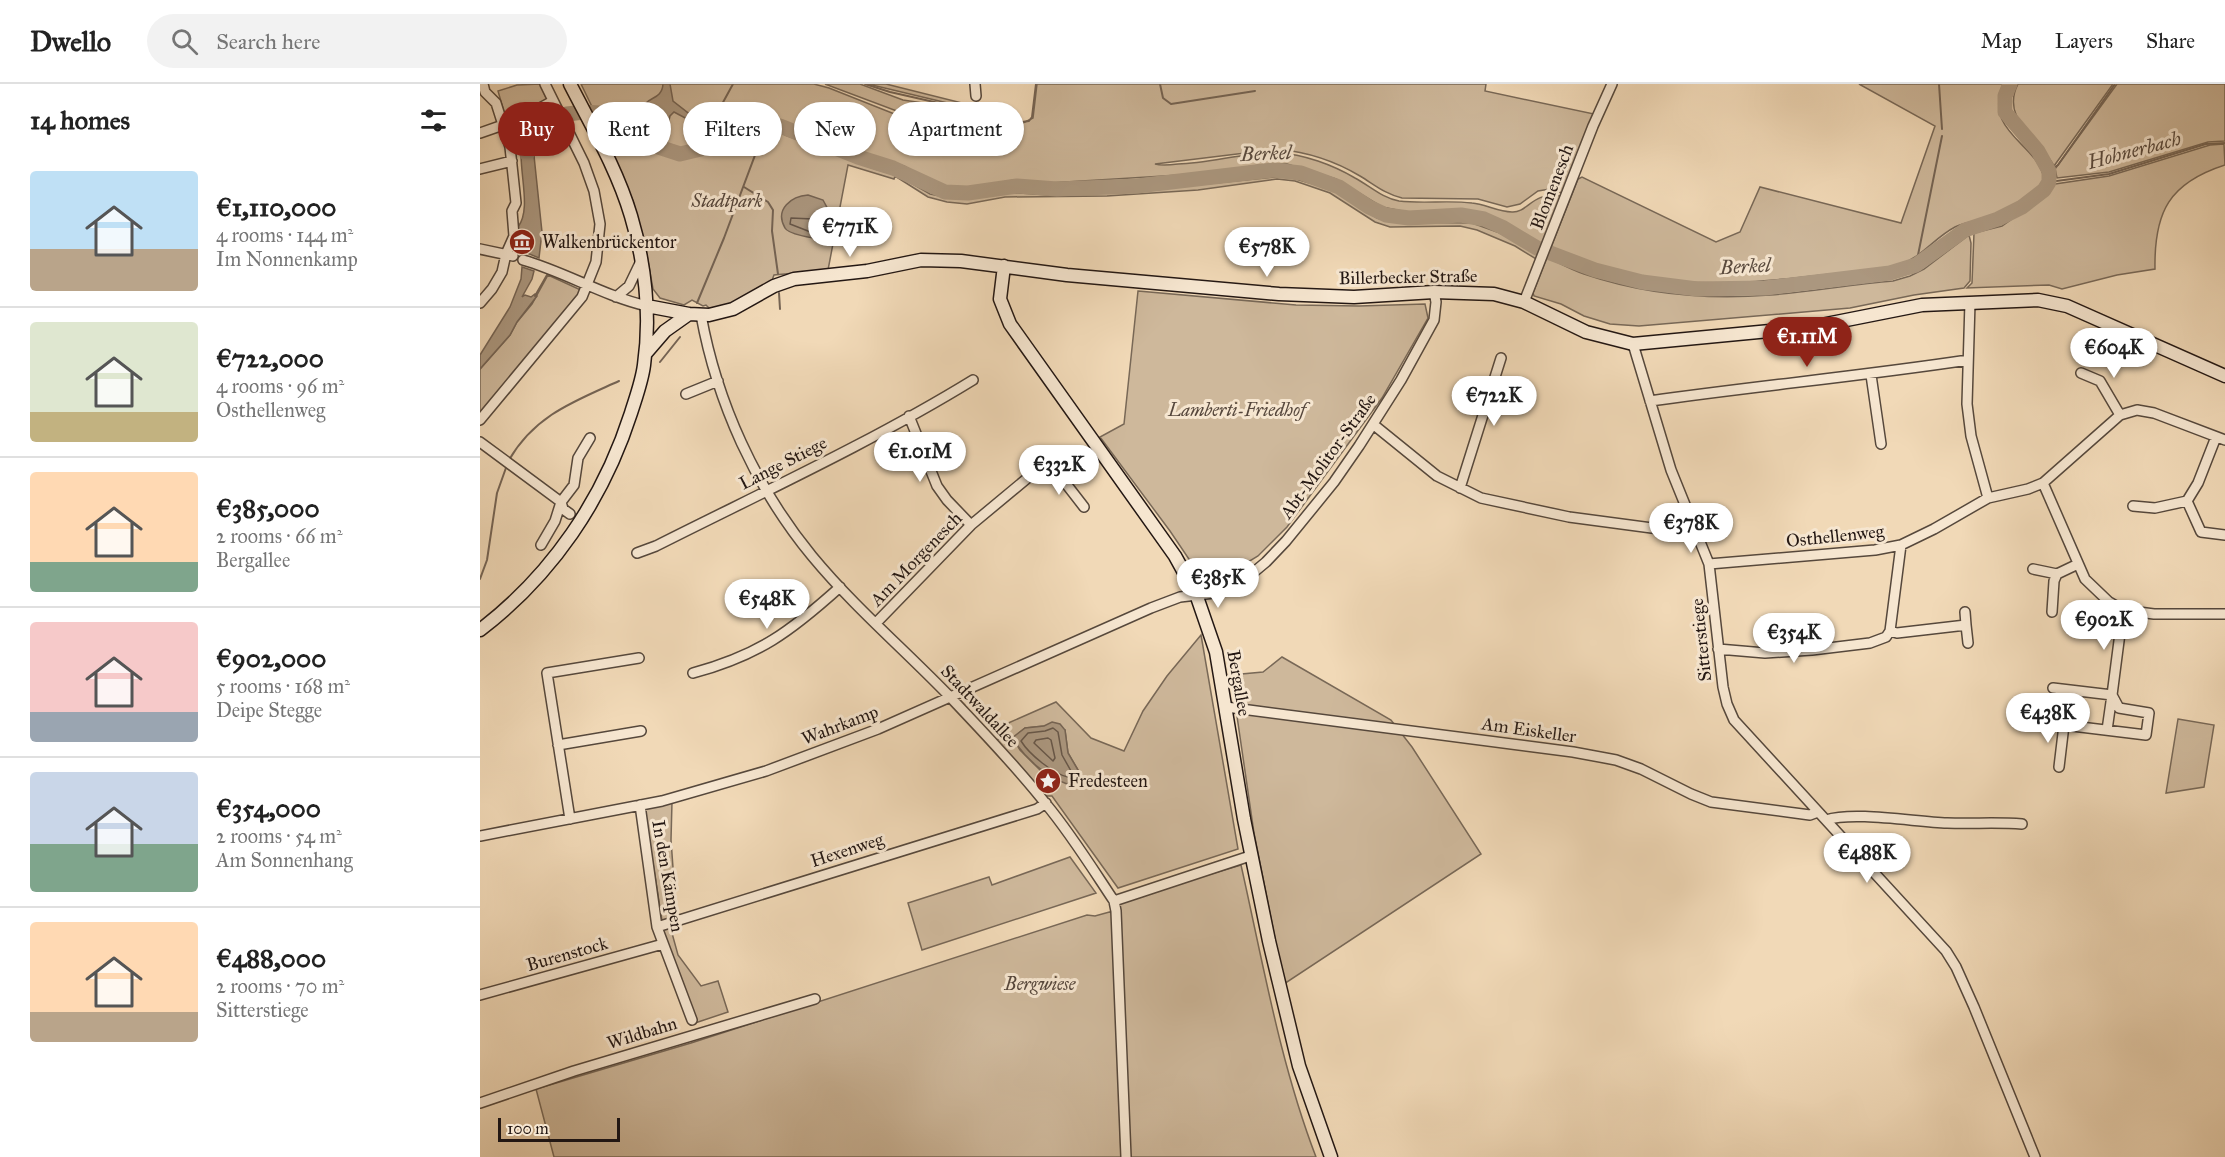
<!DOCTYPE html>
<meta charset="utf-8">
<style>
body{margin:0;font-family:"IM FELL Great Primer",serif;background:#f2f2f2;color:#222;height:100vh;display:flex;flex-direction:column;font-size:22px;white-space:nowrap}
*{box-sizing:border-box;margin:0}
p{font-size:20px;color:#767676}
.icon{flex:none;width:33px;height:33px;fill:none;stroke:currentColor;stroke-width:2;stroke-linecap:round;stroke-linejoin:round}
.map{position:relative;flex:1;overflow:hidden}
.panel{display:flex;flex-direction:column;background:#fff;width:480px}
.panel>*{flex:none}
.hud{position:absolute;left:18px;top:18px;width:570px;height:54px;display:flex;gap:12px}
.scale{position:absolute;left:18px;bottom:15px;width:122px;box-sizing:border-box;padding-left:6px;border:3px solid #231713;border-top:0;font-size:16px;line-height:21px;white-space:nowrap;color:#231713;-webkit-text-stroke:4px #f6e6d0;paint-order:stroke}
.price{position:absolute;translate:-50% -51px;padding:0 14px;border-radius:21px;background:#fff;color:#222;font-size:20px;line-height:39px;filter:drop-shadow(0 2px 3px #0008)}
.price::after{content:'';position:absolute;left:50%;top:36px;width:18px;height:14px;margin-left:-9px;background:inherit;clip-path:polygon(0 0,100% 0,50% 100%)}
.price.active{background:#8f2418;color:#fff}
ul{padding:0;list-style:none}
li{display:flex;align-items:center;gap:18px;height:150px;padding:0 30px}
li+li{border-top:2px solid #e0e0e0}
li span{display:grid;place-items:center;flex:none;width:168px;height:120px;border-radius:6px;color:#555}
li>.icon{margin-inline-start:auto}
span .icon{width:72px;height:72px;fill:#fffc;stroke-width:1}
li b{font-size:26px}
h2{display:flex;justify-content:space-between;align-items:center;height:72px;padding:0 30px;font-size:26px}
.tag{padding:0 21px;border-radius:27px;background:#fff;box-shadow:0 2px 4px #0004;font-size:21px;line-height:54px}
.tag.active{background:#8f2418;color:#fff}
header{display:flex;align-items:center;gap:36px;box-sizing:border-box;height:84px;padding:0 30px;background:#fff;border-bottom:2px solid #e0e0e0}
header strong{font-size:28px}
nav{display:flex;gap:33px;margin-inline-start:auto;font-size:21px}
.search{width:420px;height:54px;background:#f2f2f2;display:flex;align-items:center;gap:15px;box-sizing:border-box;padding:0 21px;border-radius:33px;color:#767676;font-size:22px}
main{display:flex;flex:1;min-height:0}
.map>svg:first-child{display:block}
.green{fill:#ceb89b;stroke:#786857;stroke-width:1.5;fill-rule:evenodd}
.water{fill:#ab977f;stroke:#756454;stroke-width:1.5}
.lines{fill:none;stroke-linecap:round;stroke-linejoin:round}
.shore{stroke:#675749;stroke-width:1.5}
.stream{stroke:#756454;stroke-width:2}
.river{stroke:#ab977f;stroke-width:15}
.street-casing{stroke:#56483c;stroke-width:12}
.secondary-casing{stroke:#231713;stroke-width:15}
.street{stroke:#f6e6d0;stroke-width:9}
.secondary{stroke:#f6e6d0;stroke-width:12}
.labels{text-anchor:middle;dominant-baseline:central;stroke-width:6;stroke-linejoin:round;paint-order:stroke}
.street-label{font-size:18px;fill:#231713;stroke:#f6e6d0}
.park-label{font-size:18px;font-style:italic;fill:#56473c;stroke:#f6e6d0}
.poi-label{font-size:18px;fill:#231713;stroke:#f6e6d0;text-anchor:start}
.water-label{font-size:20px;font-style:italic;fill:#594a3e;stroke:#f6e6d0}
</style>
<header>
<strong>Dwello</strong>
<div class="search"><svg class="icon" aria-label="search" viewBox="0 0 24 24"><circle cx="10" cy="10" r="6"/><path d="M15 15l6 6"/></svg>Search here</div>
<nav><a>Map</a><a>Layers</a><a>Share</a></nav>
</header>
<main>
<section class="panel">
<h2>14 homes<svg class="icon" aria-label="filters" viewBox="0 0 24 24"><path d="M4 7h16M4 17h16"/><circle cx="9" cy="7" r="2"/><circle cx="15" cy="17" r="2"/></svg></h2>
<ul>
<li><span style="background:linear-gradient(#bfe0f5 65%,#b9a48a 0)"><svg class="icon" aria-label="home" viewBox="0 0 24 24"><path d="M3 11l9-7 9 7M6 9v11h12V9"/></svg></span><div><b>€1,110,000</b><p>4 rooms · 144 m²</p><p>Im Nonnenkamp</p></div></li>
<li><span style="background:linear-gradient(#dfe7d0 75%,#c2b280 0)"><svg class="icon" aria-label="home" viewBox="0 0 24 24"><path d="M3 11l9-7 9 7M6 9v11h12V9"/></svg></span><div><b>€722,000</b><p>4 rooms · 96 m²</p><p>Osthellenweg</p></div></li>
<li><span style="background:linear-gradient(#ffd9b3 75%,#7fa58c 0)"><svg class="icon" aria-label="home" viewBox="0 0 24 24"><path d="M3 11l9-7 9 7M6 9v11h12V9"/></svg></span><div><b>€385,000</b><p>2 rooms · 66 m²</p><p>Bergallee</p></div></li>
<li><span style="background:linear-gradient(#f6c9c9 75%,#9aa5b1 0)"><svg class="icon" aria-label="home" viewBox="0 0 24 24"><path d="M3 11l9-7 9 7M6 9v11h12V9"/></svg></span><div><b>€902,000</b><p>5 rooms · 168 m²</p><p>Deipe Stegge</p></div></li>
<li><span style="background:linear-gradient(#c9d6e8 60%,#7fa58c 0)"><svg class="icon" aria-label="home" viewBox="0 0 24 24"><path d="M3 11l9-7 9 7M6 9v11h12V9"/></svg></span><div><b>€354,000</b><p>2 rooms · 54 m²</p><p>Am Sonnenhang</p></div></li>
<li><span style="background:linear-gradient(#ffd9b3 75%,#b9a48a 0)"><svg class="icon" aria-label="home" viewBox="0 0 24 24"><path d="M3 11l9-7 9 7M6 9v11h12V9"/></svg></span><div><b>€488,000</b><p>2 rooms · 70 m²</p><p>Sitterstiege</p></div></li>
</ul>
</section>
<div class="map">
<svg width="1745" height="1073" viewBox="0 0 1745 1073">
<rect width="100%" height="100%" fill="#f1d9b7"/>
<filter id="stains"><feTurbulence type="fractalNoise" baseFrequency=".00333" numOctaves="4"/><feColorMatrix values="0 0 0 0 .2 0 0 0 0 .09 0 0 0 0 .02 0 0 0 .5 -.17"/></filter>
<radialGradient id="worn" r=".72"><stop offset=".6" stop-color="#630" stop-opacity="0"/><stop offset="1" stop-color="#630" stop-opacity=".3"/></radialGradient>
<!-- green -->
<path class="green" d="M60 0 67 16 29 31 24 28 18 7 37 1Z
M101 0H334L349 4 480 56 493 59 494 56 345 0H380L423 16 483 25 543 39 553 34 557 0H1006L1005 7 1114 30 1082 109 1070 105 1058 107 1040 120 1027 123 998 115 922 114C905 110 895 101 880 92 855 77 827 68 798 65L675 80C682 82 690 81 698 80 731 79 765 68 797 69 824 70 853 81 875 94 890 102 902 114 919 117 943 120 968 116 992 119 1005 120 1018 128 1032 128 1048 129 1052 107 1081 112L1062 160 1007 131 976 127 927 128 902 123 856 95 807 80 780 81 717 90 569 99 534 96 488 104H471L454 100 424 82 393 74 306 40 305 51 395 85 419 92 450 110 470 114 489 115 525 108 569 111 677 105 805 92 851 105 897 134 911 138 992 139 1020 149 1058 170 1056 175 1035 162 997 146 980 142 910 143 895 138 850 109 815 97 797 95 718 106 627 112 525 113 487 120 467 118 448 113 415 92 414 95 368 81 348 186 294 191 291 199 252 221 230 225 226 221 223 222 212 216 204 221 180 214 173 205 165 160 153 117 117 33Z
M388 0H406L502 24 501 27Z
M1379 0H1523C1503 49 1558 59 1564 95 1557 110 1518 131 1501 136 1492 138 1483 139 1475 143 1454 154 1441 174 1419 181 1396 189 1365 188 1342 191 1283 198 1225 203 1165 194 1134 189 1100 175 1071 163L1098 95 1102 93 1236 158 1260 148 1280 103 1421 139 1455 42Z
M1538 0H1633L1574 82C1559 54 1520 35 1538 0Z
M1637 0H1745V57L1728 58 1629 88 1577 94 1575 85Z
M1744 60 1745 81C1689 99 1674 128 1675 185L1637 191 1582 205 1569 201 1487 204 1492 199 1494 149 1522 142 1556 118 1575 100 1629 92 1730 61Z
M1489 151 1491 159 1490 197 1484 204 1434 211 1370 224 1159 242 1130 240 1104 232 1081 220 1054 212 1053 209 1067 173C1079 179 1092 186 1104 190 1163 210 1228 216 1290 211 1331 208 1372 200 1413 197L1430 192 1444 185Z
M68 191 103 207 0 332V285L30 251 37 238 52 220Z
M658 207 816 221 879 222 945 220 948 234 902 314 807 443 778 472 732 500 721 493 690 447 620 353 644 340Z
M721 551 758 765 638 804 572 712H564L514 656 520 655 514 648 526 640 576 618 611 654 644 667 663 627 687 592ZM564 642 585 646 588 669 598 686 562 688 540 666 533 654 545 644Z
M802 573 911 636 932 663 1001 770 804 900 774 749 751 591 783 588Z
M1698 635 1734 641 1724 703 1686 709Z
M192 718 191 756 197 839 190 842 198 871 221 902 238 897 248 928 215 939 186 862 164 722Z
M590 773 616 809 442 866 428 819 509 793 512 801Z
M761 781C783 879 800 979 836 1073H648L639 817Z
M633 827 641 1073H74L56 1005 211 959 607 831 615 832Z"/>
<!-- water -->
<path class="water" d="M183 0H190L193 17 212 32 209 36 194 28 190 32 187 44C180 38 162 39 164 25 165 12 182 17 183 0Z
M44 50 52 51 55 55 53 62 62 148 59 174 47 169 48 155 46 150H39L35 143H38C54 122 34 78 44 50Z
M328 111 343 116 349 127 353 128 350 146 341 154C334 155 308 150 305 144 294 125 312 112 328 111Z
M42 183 54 187 52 195 42 213 45 211 51 213 55 210 57 212 37 238 30 251 0 285V271L30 223 41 195Z
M572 638 580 640 585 646 588 669 598 686 596 695 587 700C565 692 545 674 532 654L545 644 564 642Z"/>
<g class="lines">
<!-- shore -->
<path class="shore" d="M343 130 346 134 344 143 340 148 328 147 310 140 311 134 333 135Z
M573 644 578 648 582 671 591 687 588 693C573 690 549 670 541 657L548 649 565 647Z
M568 654 571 656 575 674 573 677 554 659 556 656Z"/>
<!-- stream -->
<path class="stream" d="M385 0 410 8 542 38 549 37 552 33 556 0
M680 0 683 14 691 20 775 7
M1459 0 1462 45
M229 44 253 0
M1569 87 1578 81 1635 0
M1569 98 1629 90 1726 60 1745 59
M264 103 288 118 293 126 292 147 298 190
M1436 181 1462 52
M299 209 300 225
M55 212 67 191
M217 219 244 154 287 39
M180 278 200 253
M29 376C55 331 95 317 139 297
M0 495 7 476 17 409 27 381"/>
<!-- river -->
<path class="river" d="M47 70 52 51 61 43 87 30 104 28 119 29 130 33 160 57 200 70 225 64 264 38 272 36 300 42 378 73 413 84 465 108 488 109 537 102 577 105 657 102 793 86 821 89 859 103 889 123 906 131 929 134 981 131 1004 135 1022 143 1057 164 1115 186 1162 198 1217 205 1285 204 1410 189 1436 181 1485 146 1518 135 1542 123 1564 106 1569 98V87L1558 67 1525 28V12L1530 0"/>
<!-- street casing -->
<g class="street-casing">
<path id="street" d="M495 0 496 12
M22 37 49 30 73 17
M0 49 23 41
M0 85 32 77
M0 165 33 172
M43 176C85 188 124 212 167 222
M136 213 149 202 161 177
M1044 218 1113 42 1132 0
M1490 218 1487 320 1491 352 1508 414
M0 219 12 205 22 188 26 170 34 152 32 127 36 119 30 63 16 19 5 8 3 0
M221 231C237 319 276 404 332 472 375 524 426 567 472 615 504 649 537 683 566 720 591 750 612 784 634 817L636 827 646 1073
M1153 260 1191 386 1229 480 1243 603 1247 620 1254 636 1466 867 1476 883 1494 923 1555 1073
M1601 289 1620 297 1640 331
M1391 291 1401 360
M206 310 238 297
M1170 317C1276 302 1382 292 1488 276
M429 332 457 402 467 416 491 441
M0 336 102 213 116 178 120 140 114 107 104 79 65 0
M894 341 957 392 1001 414 1089 433 1217 450
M1745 356 1674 329 1657 326 1640 331 1563 399 1605 495 1629 518 1643 526 1674 530H1745
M0 358 81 418 83 425 90 430
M980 404 1021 274
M1707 417 1721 448 1745 451
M1653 422 1675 424 1707 417 1718 399 1736 353
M61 461 75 437 81 418 94 401 98 374 110 354
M157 469 176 462C281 409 392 358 493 296
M1229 480 1395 466 1421 461 1454 445 1508 414 1548 405 1563 399
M1553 485 1577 490 1598 480
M1572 528 1574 497 1577 490
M396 539 491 441 562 382 568 380 573 383 604 423
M1486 541 1488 559
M1410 547 1417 549 1486 541 1485 528
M1238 565 1285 569 1332 566 1390 559 1406 553 1410 547 1421 461
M213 589C279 571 310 548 360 503
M1573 604 1632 611 1643 526
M746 623 1093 668 1136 676 1161 685 1211 710 1231 718 1330 731 1338 728
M78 661 161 647
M1579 683 1584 641 1666 651 1669 629 1639 624 1632 611 1627 646
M160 721 177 843 212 936
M90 735 67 589 159 574
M1346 736C1374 727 1435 738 1467 739 1492 740 1517 738 1542 740
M0 752 182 717 286 687 398 645 671 524 700 513 734 509 762 498 786 478 806 457 854 398 879 362 921 296 954 236 956 218 954 208
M634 817 770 772
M177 843 557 725 566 719
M0 911 183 860
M0 1019 94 987 335 915"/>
</g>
<!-- secondary casing -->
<g class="secondary-casing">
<path id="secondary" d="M524 182 520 215 530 240 695 472 716 510 736 568 764 735 789 857 819 982 851 1073
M167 222 209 230 229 231 253 225 294 202 314 195 387 187 441 176 481 177 587 191 799 210 874 213 954 208 1014 210 1044 218 1106 248 1153 260 1331 243 1442 221 1558 216 1587 222 1745 292
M166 269 185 247 209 230
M0 546C72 491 123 416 151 329 156 313 162 297 164 281 171 232 165 179 151 132 137 85 112 43 90 0"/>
</g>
<!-- street -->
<use href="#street" class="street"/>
<!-- secondary -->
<use href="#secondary" class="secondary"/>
</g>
<!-- icons -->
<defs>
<g id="museum-disc" transform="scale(1.35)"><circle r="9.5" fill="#8f2418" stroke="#f6e6d0"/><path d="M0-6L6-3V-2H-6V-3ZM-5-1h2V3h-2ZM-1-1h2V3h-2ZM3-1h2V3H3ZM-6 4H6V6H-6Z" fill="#fff"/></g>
<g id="sight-disc" transform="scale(1.35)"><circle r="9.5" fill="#8f2418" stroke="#f6e6d0"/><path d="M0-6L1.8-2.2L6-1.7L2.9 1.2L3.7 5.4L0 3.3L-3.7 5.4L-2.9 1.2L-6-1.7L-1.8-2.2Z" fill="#fff"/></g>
</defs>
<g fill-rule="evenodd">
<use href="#museum-disc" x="42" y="158"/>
<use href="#sight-disc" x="568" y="697"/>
</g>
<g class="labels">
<!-- street labels -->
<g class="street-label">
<text transform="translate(1072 103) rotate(-69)">Blomenesch</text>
<text transform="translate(928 193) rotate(-1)">Billerbecker Straße</text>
<text transform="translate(848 372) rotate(-54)">Abt-Molitor-Straße</text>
<text transform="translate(303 379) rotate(-27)">Lange Stiege</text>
<text transform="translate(1355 452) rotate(-6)">Osthellenweg</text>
<text transform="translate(436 475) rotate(-46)">Am Morgenesch</text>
<text transform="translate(1221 556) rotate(-96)">Sitterstiege</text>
<text transform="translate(759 599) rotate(80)">Bergallee</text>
<text transform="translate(500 622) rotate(47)">Stadtwaldallee</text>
<text transform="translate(360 641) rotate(-21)">Wahrkamp</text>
<text transform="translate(1049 646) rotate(8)">Am Eiskeller</text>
<text transform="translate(367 766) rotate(-18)">Hexenweg</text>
<text transform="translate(188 792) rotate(80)">In den Kämpen</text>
<text transform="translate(87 870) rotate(-16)">Burenstock</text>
<text transform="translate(162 949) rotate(-17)">Wildbahn</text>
</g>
<!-- park labels -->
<g class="park-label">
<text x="247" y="117">Stadtpark</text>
<text x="757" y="326">Lamberti-Friedhof</text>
<text x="560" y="900">Bergwiese</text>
</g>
<!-- poi labels -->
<g class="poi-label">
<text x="62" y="158">Walkenbrückentor</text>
<text x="588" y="697">Fredesteen</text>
</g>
<!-- water labels -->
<g class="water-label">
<text transform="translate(1654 66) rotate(-15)">Hohnerbach</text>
<text transform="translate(786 69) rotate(-2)">Berkel</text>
<text transform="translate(1265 182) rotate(-3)">Berkel</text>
</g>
</g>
<rect width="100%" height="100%" filter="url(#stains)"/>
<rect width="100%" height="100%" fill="url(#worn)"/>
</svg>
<div class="scale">100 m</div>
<b class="price" style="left:370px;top:174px">€771K</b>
<b class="price" style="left:787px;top:194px">€578K</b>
<b class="price active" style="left:1327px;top:284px">€1.11M</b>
<b class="price" style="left:1634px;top:295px">€604K</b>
<b class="price" style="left:1014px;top:343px">€722K</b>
<b class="price" style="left:440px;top:399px">€1.01M</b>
<b class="price" style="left:579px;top:412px">€332K</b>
<b class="price" style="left:1211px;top:470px">€378K</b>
<b class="price" style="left:738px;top:525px">€385K</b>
<b class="price" style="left:287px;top:546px">€548K</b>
<b class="price" style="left:1624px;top:567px">€902K</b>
<b class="price" style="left:1314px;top:580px">€354K</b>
<b class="price" style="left:1568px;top:660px">€438K</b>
<b class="price" style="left:1387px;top:800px">€488K</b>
<div class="hud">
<a class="tag active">Buy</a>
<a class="tag">Rent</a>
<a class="tag">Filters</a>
<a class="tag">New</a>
<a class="tag">Apartment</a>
</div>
</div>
</main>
